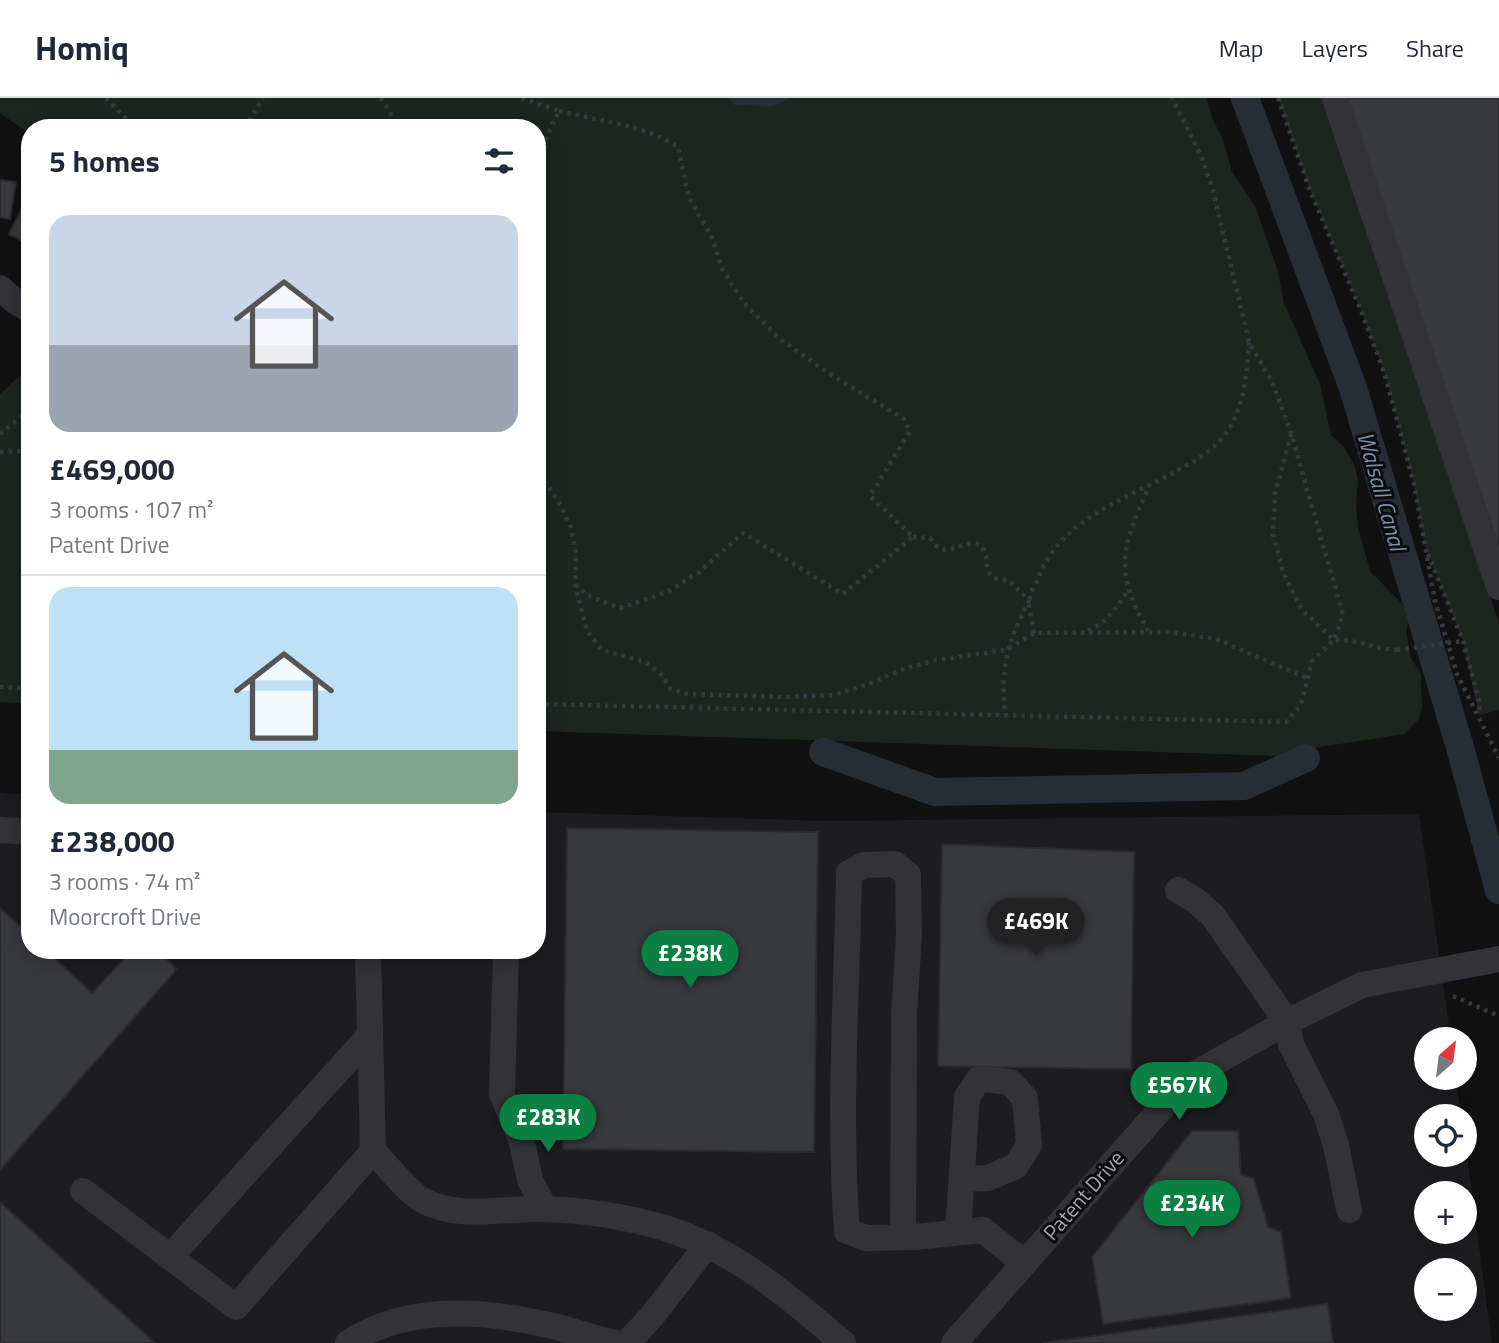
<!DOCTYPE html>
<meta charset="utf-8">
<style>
body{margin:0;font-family:"Titillium Web",sans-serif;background:#f2f2f3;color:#1f2937;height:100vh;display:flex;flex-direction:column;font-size:26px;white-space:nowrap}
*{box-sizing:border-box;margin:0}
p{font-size:23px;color:#747a83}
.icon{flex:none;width:38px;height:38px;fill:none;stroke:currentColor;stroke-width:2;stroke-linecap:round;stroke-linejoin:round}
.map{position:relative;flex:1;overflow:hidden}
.details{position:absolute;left:21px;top:21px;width:525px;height:840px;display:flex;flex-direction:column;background:#fff;border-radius:28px;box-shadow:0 4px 18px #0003}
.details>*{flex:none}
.needle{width:46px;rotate:28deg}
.controls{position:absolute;left:1414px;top:929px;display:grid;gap:14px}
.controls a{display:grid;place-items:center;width:63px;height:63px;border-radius:50%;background:#fff;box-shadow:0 4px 18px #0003;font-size:35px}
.price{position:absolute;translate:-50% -60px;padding:0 16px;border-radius:24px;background:#0b8043;color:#fff;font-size:23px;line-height:46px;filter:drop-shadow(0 2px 4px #0008)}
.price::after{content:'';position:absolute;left:50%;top:42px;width:21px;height:16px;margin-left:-10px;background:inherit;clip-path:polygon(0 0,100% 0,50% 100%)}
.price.active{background:#222;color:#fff}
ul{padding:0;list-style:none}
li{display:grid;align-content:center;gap:14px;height:371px;padding:0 28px}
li+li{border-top:2px solid #e0e1e3}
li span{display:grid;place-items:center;height:217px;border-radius:21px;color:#555}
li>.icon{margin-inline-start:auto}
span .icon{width:126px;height:126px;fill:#fffc;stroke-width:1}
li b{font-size:30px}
h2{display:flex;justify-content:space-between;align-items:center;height:84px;padding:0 28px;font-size:30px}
header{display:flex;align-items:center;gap:42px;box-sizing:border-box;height:98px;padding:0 35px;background:#fff;border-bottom:2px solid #e0e1e3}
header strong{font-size:33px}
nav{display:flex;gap:38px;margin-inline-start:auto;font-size:24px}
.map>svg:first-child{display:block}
.built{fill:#1d1d1f;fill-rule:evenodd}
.green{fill:#1d251f}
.water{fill:#272d36}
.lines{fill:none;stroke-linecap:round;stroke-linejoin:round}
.canal{stroke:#272d36;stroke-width:28}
.building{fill:#38393d;stroke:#2b2b2e;stroke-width:2}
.path{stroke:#38393e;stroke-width:4.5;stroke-dasharray:3.5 5;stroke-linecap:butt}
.minor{stroke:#323237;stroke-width:26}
.path-bridge{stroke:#38393e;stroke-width:4.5;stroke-dasharray:3.5 5;stroke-linecap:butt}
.labels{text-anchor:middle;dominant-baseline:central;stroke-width:6;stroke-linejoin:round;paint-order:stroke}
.street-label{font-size:21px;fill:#a2a5b3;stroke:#0c0c0d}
.water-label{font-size:23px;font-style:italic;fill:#788eaf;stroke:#0c0c0d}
</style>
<header>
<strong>Homiq</strong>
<nav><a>Map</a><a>Layers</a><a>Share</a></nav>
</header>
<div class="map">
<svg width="1499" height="1245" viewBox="0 0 1499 1245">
<rect width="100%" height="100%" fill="#111112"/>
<!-- built -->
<path class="built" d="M0 695 30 696V852H537V714L828 723 1419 716 1451 941 1426 942V980H1456L1461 1018H1426V1057H1465V1044L1492 1245H0ZM1426 1096H1465V1134H1426ZM1426 1172H1465V1211H1426Z"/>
<!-- green -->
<path class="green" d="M0 0H1207L1212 20 1223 41 1232 74 1255 108 1277 170 1284 205 1320 286 1331 337 1343 348 1354 366 1358 382 1356 408 1358 429 1370 473 1402 506 1409 520 1406 534 1411 560 1421 576 1422 610 1419 621 1404 636 1301 652 1278 658 537 633V30H30V36L0 15Z
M1278 0H1322L1499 525V612L1479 617 1463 543 1424 445 1414 386 1385 277 1362 215 1309 90Z
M30 268V606L0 604V296Z"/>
<!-- water -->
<path class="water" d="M727 0H789C766 17 759 3 736 8Z"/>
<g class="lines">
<!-- canal -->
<path class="canal" d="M1245 0 1353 290 1459 646 1499 792
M823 654 935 694 1244 688 1306 660"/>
</g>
<!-- building -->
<path class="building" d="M1346 0H1499V450Z
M0 82 16 84 10 121 0 119Z
M26 102 30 104V147L9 136Z
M567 730 818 734 814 1054 563 1051Z
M942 746 1134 754 1131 971 938 968Z
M0 810 30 837V852H46L92 895 132 852H157L177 871 0 1072Z
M1192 1033H1238L1241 1076 1254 1081 1268 1129 1281 1134 1291 1200 1103 1226 1092 1159Z
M0 1104 155 1245H0Z
M1328 1206 1333 1245H1043Z"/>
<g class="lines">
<!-- path -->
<path class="path" d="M106 0 135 30
M381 0 399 30
M522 0 559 13 537 59
M1278 0 1309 90 1362 215 1385 277 1414 386 1435 503 1457 576 1499 660
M559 13C595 22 649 28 678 49L689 100 711 137 722 171 744 205 781 242 833 278 904 321 910 333 870 398 913 439 843 496 743 435 699 474 667 494 620 510 587 497 575 486
M245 30 263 0
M537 214V223
M0 336 30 312
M1291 336 1275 396 1273 436 1283 474 1302 512 1334 542C1356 541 1375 551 1397 552
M0 354 30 353
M537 378 548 388 561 408 571 430 576 456 575 486 587 533 602 552 645 564 660 575 671 591 687 596 785 599 833 597 869 586 901 572 936 562 1006 552 1034 535 1171 534 1216 541 1307 580
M913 439 930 440C944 460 950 449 968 446 973 445 977 446 981 447L986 458 988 474 994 480 1010 483 1029 503C1006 547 1001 568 1005 617
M1428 456 1463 543 1480 607 1479 616
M1088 533C1107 523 1116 512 1127 493
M1148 533C1115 475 1120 450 1148 391
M1034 535C1033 525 1028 512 1029 503 1030 495 1036 486 1039 478 1063 420 1124 402 1175 374 1192 364 1209 356 1222 340 1245 314 1246 277 1249 244
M0 589 30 590
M537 606 1286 624 1301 607 1312 563 1334 542 1343 517 1291 335 1273 286 1249 244 1212 89 1201 58 1172 0
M1453 898 1499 918"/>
<!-- minor -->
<path class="minor" d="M1335 0 1499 489
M0 190 15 203 30 212
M0 732 30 734
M1178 792 1195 802 1213 818 1287 924 1291 946 1326 1016 1336 1047 1349 1112
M368 852 373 1053C386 1066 408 1094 422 1102 459 1122 503 1110 543 1111 582 1112 627 1119 665 1130 735 1152 788 1198 843 1245
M506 852 502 996 522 1044 530 1082 545 1111
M83 1093 236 1209 373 1053
M958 1134 967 999 979 981 1010 984 1025 1000 1029 1047 1016 1068 988 1080 962 1081
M903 1139 904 917 909 837 908 777 895 766 864 767 849 775C847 894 838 1013 847 1133L866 1140 915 1139 983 1132 1024 1165
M170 1159 370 937
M348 1245C407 1205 486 1212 553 1228 574 1233 595 1241 616 1245
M627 1245 652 1218 708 1146
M954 1245 1189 979 1287 924 1362 887 1499 861"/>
<!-- path-bridge -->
<path class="path-bridge" d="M1397 552 1463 543"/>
</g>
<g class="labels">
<!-- street labels -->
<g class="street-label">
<text transform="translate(1083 1097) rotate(-49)">Patent Drive</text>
</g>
<!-- water labels -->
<g class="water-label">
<text transform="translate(1382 393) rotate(74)">Walsall Canal</text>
</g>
</g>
</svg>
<div class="controls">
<a><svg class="needle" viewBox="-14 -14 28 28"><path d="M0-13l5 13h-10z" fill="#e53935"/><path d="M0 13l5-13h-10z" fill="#747a83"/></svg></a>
<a><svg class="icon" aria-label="locate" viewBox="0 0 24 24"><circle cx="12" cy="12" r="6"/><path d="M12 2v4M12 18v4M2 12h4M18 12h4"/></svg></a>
<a>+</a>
<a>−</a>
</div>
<b class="price active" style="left:1036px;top:860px">£469K</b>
<b class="price" style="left:690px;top:892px">£238K</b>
<b class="price" style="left:1179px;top:1024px">£567K</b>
<b class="price" style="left:548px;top:1056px">£283K</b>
<b class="price" style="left:1192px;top:1142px">£234K</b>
<section class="details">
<h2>5 homes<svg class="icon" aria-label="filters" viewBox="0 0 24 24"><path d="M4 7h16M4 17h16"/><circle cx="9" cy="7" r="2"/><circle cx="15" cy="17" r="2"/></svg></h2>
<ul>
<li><span style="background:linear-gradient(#c9d6e8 60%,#9aa5b1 0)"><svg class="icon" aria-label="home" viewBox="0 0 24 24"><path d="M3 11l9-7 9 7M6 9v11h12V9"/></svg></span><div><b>£469,000</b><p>3 rooms · 107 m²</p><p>Patent Drive</p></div></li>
<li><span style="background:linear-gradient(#bfe0f5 75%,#7fa58c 0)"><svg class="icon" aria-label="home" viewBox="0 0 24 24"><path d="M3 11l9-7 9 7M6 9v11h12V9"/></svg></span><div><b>£238,000</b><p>3 rooms · 74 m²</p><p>Moorcroft Drive</p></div></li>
</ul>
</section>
</div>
